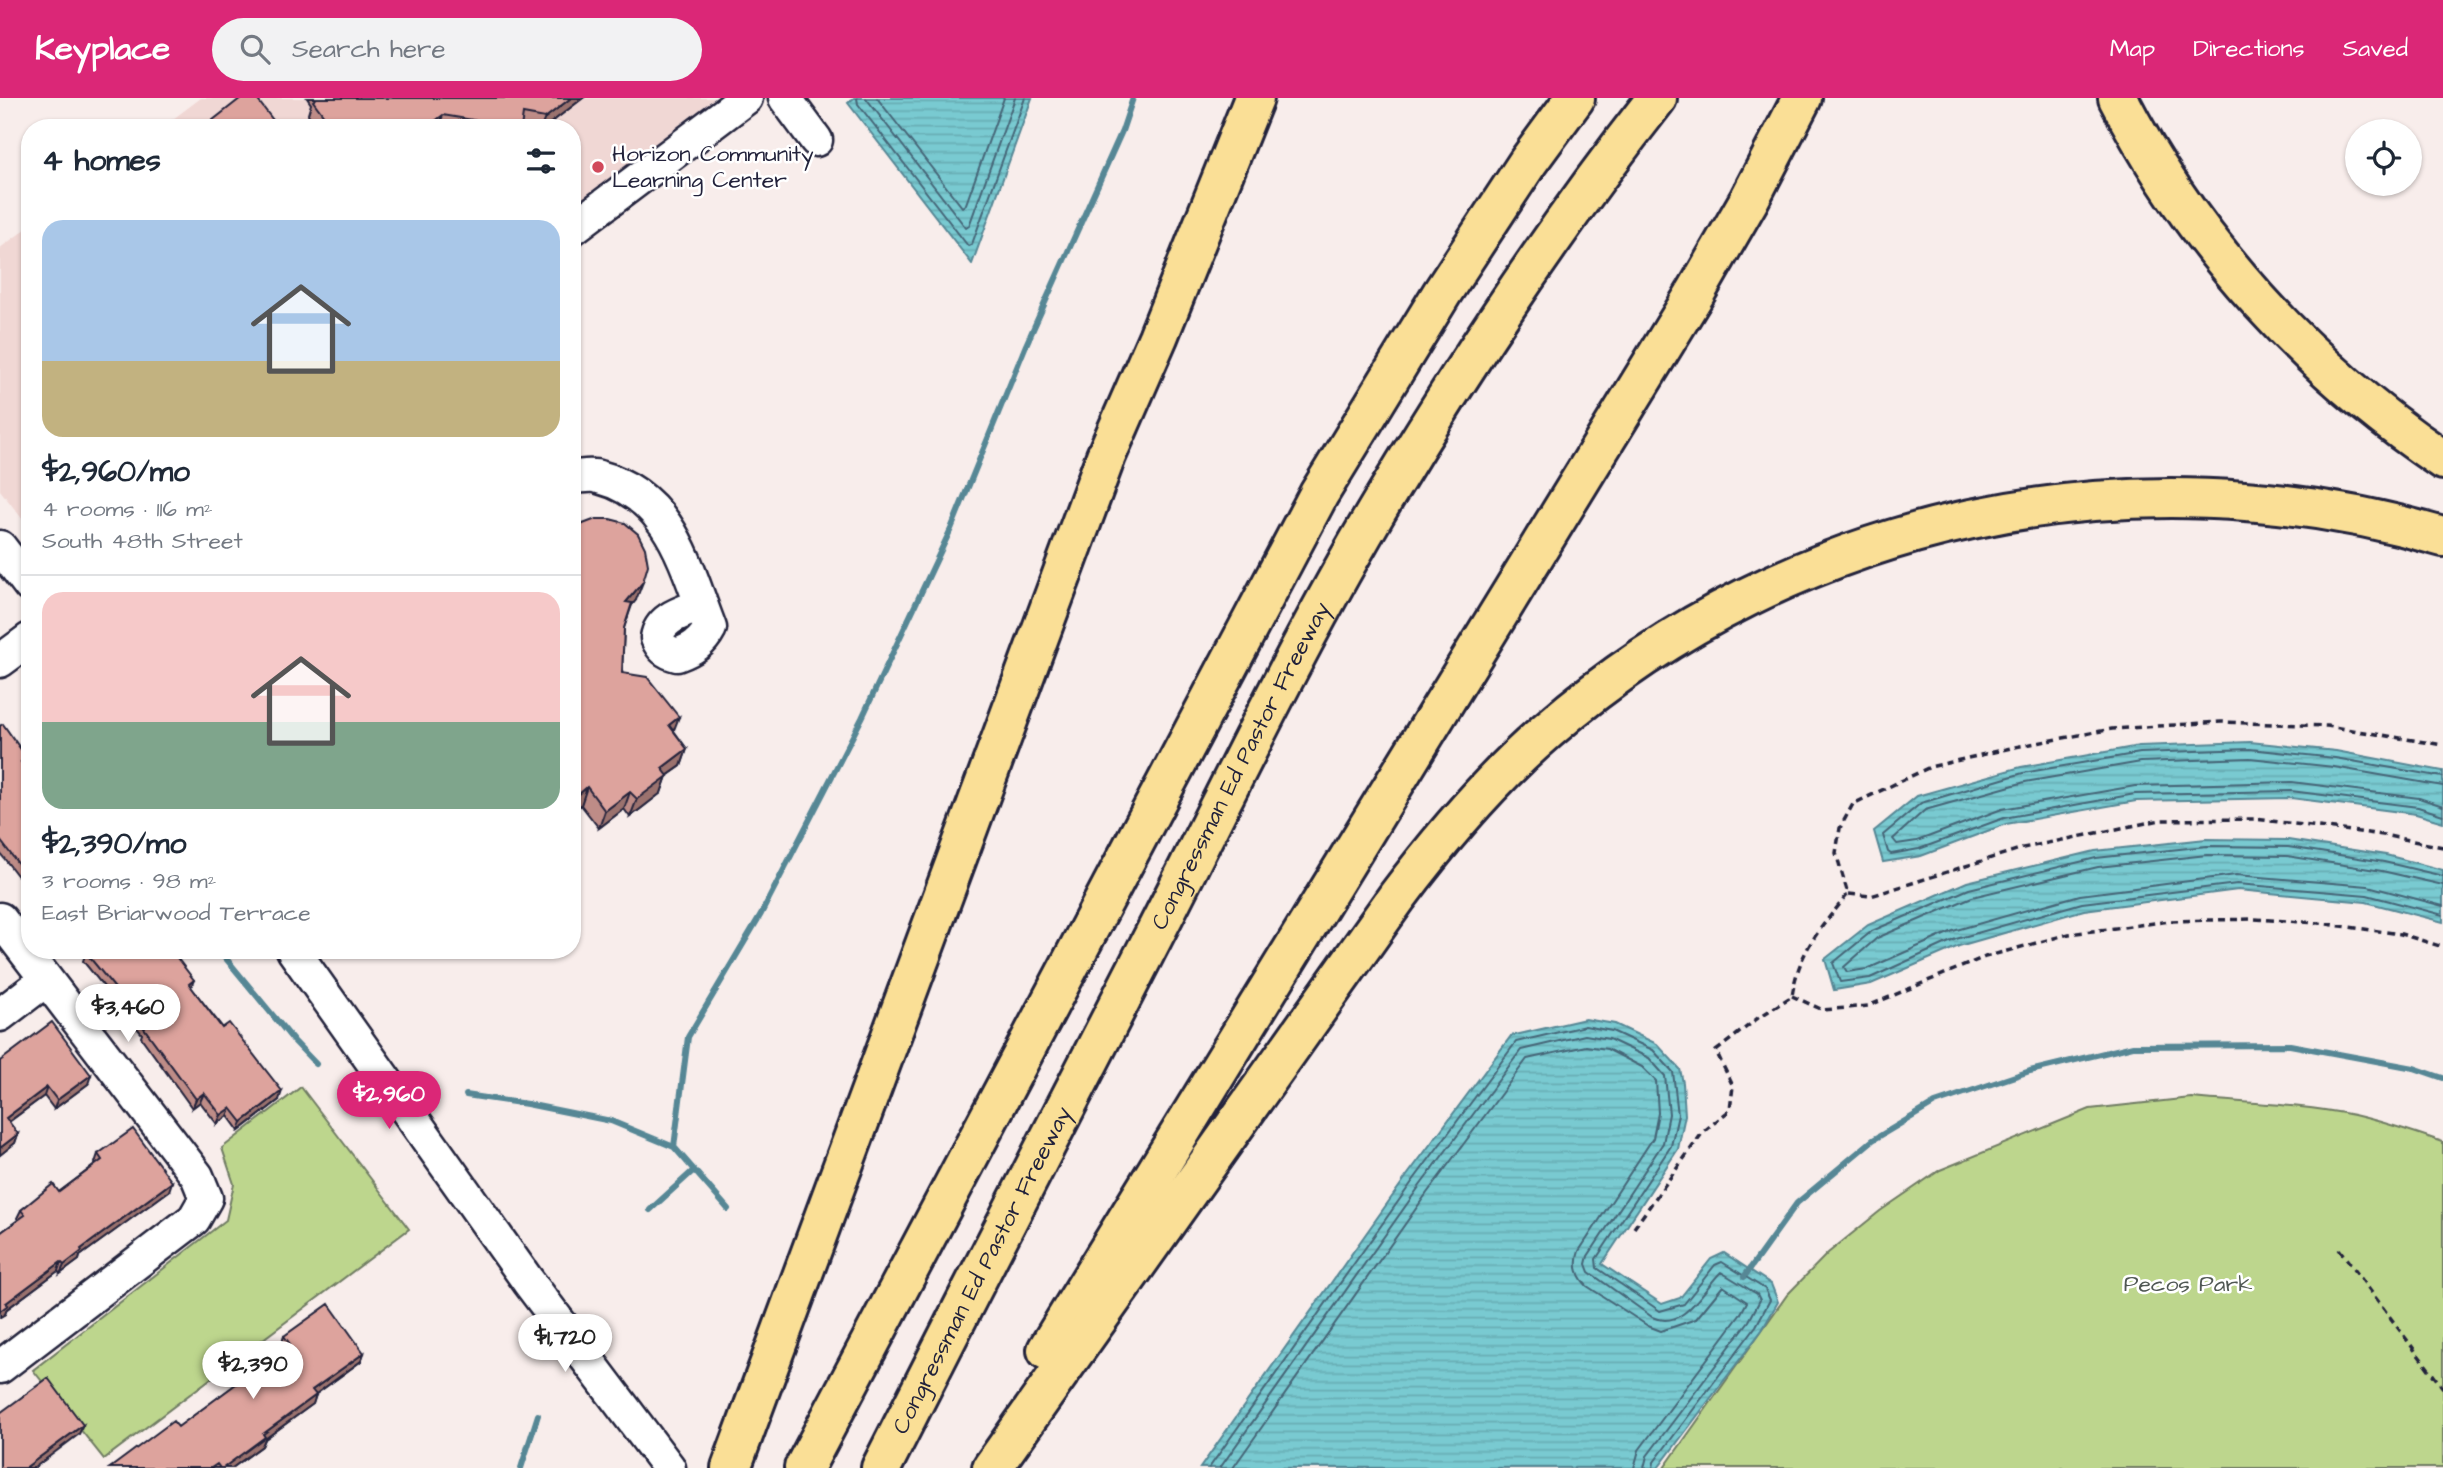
<!DOCTYPE html>
<meta charset="utf-8">
<style>
body{margin:0;font-family:"Architects Daughter",sans-serif;background:#f2f2f3;color:#1f2937;height:100vh;display:flex;flex-direction:column;font-size:26px;white-space:nowrap}
*{box-sizing:border-box;margin:0}
p{font-size:23px;color:#747a83}
.icon{flex:none;width:38px;height:38px;fill:none;stroke:currentColor;stroke-width:2;stroke-linecap:round;stroke-linejoin:round}
.map{position:relative;flex:1;overflow:hidden}
.side{position:absolute;left:21px;top:21px;width:560px;height:840px;display:flex;flex-direction:column;background:#fff;border-radius:28px;box-shadow:0 2px 5px #0004}
.side>*{flex:none}
.fabs{position:absolute;left:2345px;top:21px;display:grid;gap:14px}
.fabs a{display:grid;place-items:center;width:77px;height:77px;border-radius:50%;background:#fff;box-shadow:0 2px 5px #0004;font-size:35px}
.price{position:absolute;translate:-50% -60px;padding:0 16px;border-radius:24px;background:#fff;color:#222;font-size:23px;line-height:46px;filter:drop-shadow(0 2px 4px #0008)}
.price::after{content:'';position:absolute;left:50%;top:42px;width:21px;height:16px;margin-left:-10px;background:inherit;clip-path:polygon(0 0,100% 0,50% 100%)}
.price.selected{background:#db2777;color:#fff}
ul{padding:0;list-style:none}
li{display:grid;align-content:center;gap:14px;height:371px;padding:0 21px}
li+li{border-top:2px solid #e0e1e3}
li span{display:grid;place-items:center;height:217px;border-radius:21px;color:#555}
li>.icon{margin-inline-start:auto}
span .icon{width:126px;height:126px;fill:#fffc;stroke-width:1}
li b{font-size:30px}
h2{display:flex;justify-content:space-between;align-items:center;height:84px;padding:0 21px;font-size:30px}
header{display:flex;align-items:center;gap:42px;box-sizing:border-box;height:98px;padding:0 35px;background:#db2777;color:#fff}
header strong{font-size:33px}
nav{display:flex;gap:38px;margin-inline-start:auto;font-size:24px}
.search{width:490px;height:63px;background:#f2f2f3;display:flex;align-items:center;gap:18px;box-sizing:border-box;padding:0 24px;border-radius:38px;color:#747a83;font-size:26px}
.map>svg:first-child{display:block}
.built{fill:#f0d7d4}
.green{fill:#bdd68d;stroke:#707c64;stroke-width:2}
.water{fill:url(#water-rules);stroke:#568795;stroke-width:2}
.lines{fill:none;stroke-linecap:round;stroke-linejoin:round}
.shore{stroke:#456577;stroke-width:2}
.stream{stroke:#568795;stroke-width:6}
.minor-casing{stroke:#22223b;stroke-width:37}
.highway-casing{stroke:#22223b;stroke-width:44}
.path{stroke:#22223b;stroke-width:3.5;stroke-dasharray:7 5;stroke-linecap:butt}
.minor{stroke:#fff;stroke-width:32}
.highway{stroke:#fadf96;stroke-width:38}
.wall{fill:#be8c87;stroke:#22223b;stroke-width:2}
.shaded-wall{fill:#9b726e;stroke:#22223b;stroke-width:2}
.building{fill:#dda39d;stroke:#22223b;stroke-width:2}
.poi-dot{fill:#d1495b;stroke:#fff;stroke-width:2.5}
.labels{text-anchor:middle;dominant-baseline:central;stroke-width:5;stroke-linejoin:round;paint-order:stroke}
.poi-label{font-size:23px;fill:#22223b;stroke:#fff;text-anchor:start}
.street-label{font-size:23px;fill:#22223b;stroke:#fff}
.park-label{font-size:23px;fill:#505854;stroke:#fff}
</style>
<header>
<strong>Keyplace</strong>
<div class="search"><svg class="icon" aria-label="search" viewBox="0 0 24 24"><circle cx="10" cy="10" r="6"/><path d="M15 15l6 6"/></svg>Search here</div>
<nav><a>Map</a><a>Directions</a><a>Saved</a></nav>
</header>
<div class="map">
<svg width="2443" height="1370" viewBox="0 0 2443 1370">
<defs>
<pattern id="water-rules" width="6" height="5" patternUnits="userSpaceOnUse" patternTransform="scale(1.75)"><rect width="6" height="5" fill="#79cad1"/><path d="M0 2.5h6" fill="none" stroke="#68adb4"/></pattern>
</defs>
<rect width="100%" height="100%" fill="#f8edeb"/>
<filter id="ink" filterUnits="userSpaceOnUse"><feTurbulence type="fractalNoise" baseFrequency=".0143" numOctaves="2"/><feDisplacementMap in="SourceGraphic" scale="14" xChannelSelector="R" yChannelSelector="G"/><feConvolveMatrix kernelMatrix="1 2 1 2 8 2 1 2 1" color-interpolation-filters="sRGB"/></filter>
<g filter="url(#ink)">
<!-- built -->
<path class="built" d="M201 0H715L572 108V30H161Z
M30 128V431L0 392V150Z"/>
<!-- green -->
<path class="green" d="M301 989 409 1131 104 1361 33 1272 226 1122 234 1086 222 1050Z
M2191 1000C2245 1005 2301 1006 2354 1017 2385 1024 2414 1034 2443 1044V1370H1664L1787 1197 1828 1155 1880 1113 1940 1072 2090 1011Z"/>
<!-- water -->
<path class="water" d="M854 0H1032L972 166 848 5Z
M2250 644 2336 653 2443 673V724L2416 716 2291 700 2136 703 2006 726 1921 758 1883 764 1874 733 1917 698 2021 669 2139 648Z
M2206 741 2288 742 2386 757 2443 772V824L2366 804 2238 792 2084 812 1959 848 1871 886 1834 892 1825 861 1868 827 1967 784 2095 753Z
M1585 921 1615 926 1657 946 1680 971 1683 985 1685 1017 1678 1051 1602 1166 1662 1206 1680 1200 1711 1161 1724 1155 1771 1186 1778 1204 1762 1232 1658 1370H1200L1406 1079 1511 938Z"/>
<g class="lines">
<!-- shore -->
<path class="shore" d="M857 0 858 6 968 148 972 146 1025 0
M866 0 966 130 969 128 1015 0
M877 0 962 109 966 106 1004 0
M2443 679 2335 660 2250 651 2140 655 2023 675 1921 705 1883 737 1888 754 1891 756 1919 751 2004 720 2135 696 2291 693 2418 709 2443 717
M2443 688 2334 669 2250 660 2141 664 2025 684 1925 712 1893 741 1897 746 1917 743 2002 711 2135 688 2292 684 2419 700 2443 708
M2443 778 2384 764 2288 749 2207 748 2096 760 1969 791 1872 833 1833 865 1840 884 1870 880 1956 841 2082 805 2237 786 2367 797 2443 817
M2443 787 2382 773 2287 758 2207 757 2098 769 1972 799 1877 840 1844 869 1847 874 1867 871 1953 833 2080 797 2236 777 2368 788 2443 808
M1209 1370 1412 1084 1516 944 1585 928 1612 933 1653 952 1673 974 1678 1017 1671 1048 1596 1161 1597 1170 1660 1213 1684 1206 1715 1167 1722 1164 1765 1191 1770 1202 1756 1228 1654 1364 1653 1370
M1220 1370 1419 1089 1521 952 1585 937 1609 941 1649 960 1665 978 1669 1016 1663 1045 1588 1158 1586 1166 1589 1174 1652 1219C1684 1234 1703 1191 1721 1174L1757 1196 1760 1202 1749 1223 1647 1358 1644 1370
M1233 1370 1427 1095 1527 961 1586 948 1607 951 1642 969 1656 983 1658 1015 1653 1040 1579 1153C1574 1167 1577 1178 1587 1188L1648 1228 1661 1233 1696 1221 1723 1188 1747 1204 1740 1217 1639 1352 1634 1370"/>
<!-- stream -->
<path class="stream" d="M25 597 30 604
M219 852 294 943 316 966
M466 997 527 1006 611 1023 674 1049
M728 1111 674 1049 688 939 761 816 862 620 951 431 1026 247 1122 33 1133 0
M650 1112 694 1072
M1744 1179 1797 1105 1873 1042 1935 1005 2030 973 2133 948 2290 947 2414 970 2443 980
M521 1370 538 1317"/>
<!-- minor casing -->
<g class="minor-casing">
<path id="minor" d="M785 0 816 42
M572 131 746 0
M572 379C581 379 591 376 599 379 672 398 686 469 710 530 702 545 693 551 677 557 666 554 661 550 657 540 660 519 684 514 701 507
M0 449 30 488
M0 563 30 541
M0 821 197 1078 206 1100 194 1121 0 1269
M293 852 528 1183 669 1370
M0 917 46 882"/>
</g>
<!-- highway casing -->
<g class="highway-casing">
<g id="highway">
<path d="M2118 0C2193 146 2308 271 2443 362"/>
<path d="M1047 1252 1696 194 1749 102 1802 0"/>
<path d="M731 1370 1106 358 1158 239 1254 0"/>
<path d="M804 1370 1319 396 1442 195 1528 64 1575 0"/>
<path id="s1" d="M881 1370C970 1193 1062 1018 1152 841 1228 693 1299 542 1385 399 1468 261 1557 127 1657 0"/>
<path d="M992 1370 1397 799C1442 739 1491 681 1548 632 1794 418 2131 348 2443 439"/>
</g>
</g>
<!-- path -->
<path class="path" d="M1849 796 1871 798 2023 750 2161 722 2255 721 2383 737 2443 749
M1792 898 1823 912 1868 908 1985 859 2069 836 2170 823 2254 821 2319 825 2401 836 2443 849
M1634 1130 1703 1034 1730 1012 1733 988 1716 953 1758 920 1792 898C1799 852 1820 831 1848 796L1836 755 1840 730 1853 706 1930 669 2015 649 2112 631 2221 624 2327 628 2443 647
M2339 1151 2443 1290"/>
<!-- minor -->
<use href="#minor" class="minor"/>
<!-- highway -->
<use href="#highway" class="highway"/>
</g>
<!-- wall -->
<path class="wall" d="M307 0H583L544 30H318L308 16 311 6Z
M572 435 636 502 632 507 624 530 622 575 674 633 687 651 681 668 667 678 661 695 630 719 624 711 599 730 581 707 572 713Z
M0 628 27 660 24 668 30 675V794L0 755Z
M82 852H163L194 882 191 889 279 1002 239 1033 228 1018 217 1026 200 1004 192 1010 141 939 142 936 83 863 85 857Z
M0 963 88 986 54 1011 44 998 9 1024 18 1036 15 1045 0 1057Z
M98 1056 169 1093 80 1158 79 1162 60 1176 58 1173 7 1211 5 1216 0 1219V1135L18 1122 17 1120 21 1112 59 1094 96 1066 95 1065Z
M284 1238 364 1255 361 1263 316 1296 313 1306 265 1341 262 1348 232 1370H110L178 1329 284 1251 281 1247Z"/>
<!-- shaded-wall -->
<path class="shaded-wall" d="M571 0H583L544 30H541L545 20Z
M443 17 439 30H426Z
M643 484 636 502 620 522 626 504Z
M679 619 672 637 669 627Z
M687 651 681 668 667 678 661 695 630 719 637 701 662 670Z
M587 689 581 707 572 713 579 696Z
M630 694 624 711 599 730 605 713Z
M91 977 88 986 54 1011 57 1002Z
M47 989 44 998 3 1028 6 1020Z
M282 993 279 1002 239 1033 242 1024Z
M204 995 200 1004 192 1010 196 1001Z
M231 1010 228 1018 217 1026 221 1017Z
M18 1036 15 1045 0 1057V1050Z
M172 1084 169 1093 80 1158 79 1162 60 1176 64 1167 81 1151Z
M61 1164 58 1173 7 1211 5 1216 0 1219V1213L6 1205Z
M364 1255 361 1263 309 1301 312 1292Z
M316 1297 313 1306 265 1341 262 1348 232 1370H223L263 1336Z
M83 1327 79 1336 34 1370H25Z"/>
<!-- building -->
<path class="building" d="M241 0H256L279 30H203Z
M317 0H571L545 20 523 16 521 30 443 17 426 30H333L313 3Z
M596 421H610L625 425 638 436 645 450 648 467 643 484 626 504 632 505 624 530 622 575 647 579 679 619 669 627 687 651 662 670 668 678 637 701 630 694 605 713 587 689 579 696 572 687V435L583 426Z
M3 626 27 660 21 664 30 675V781L0 742V628Z
M89 852H163L165 855 168 852H171L194 882 189 886 222 930 229 925 282 993 242 1024 231 1010 221 1017 204 995 196 1001 144 930 146 928 86 855Z
M52 924 91 977 57 1002 47 989 6 1020 18 1036 0 1050V963Z
M133 1031 172 1084 81 1151 82 1153 64 1167 61 1164 6 1205 8 1207 0 1213V1135L25 1117 21 1112 53 1086 59 1094 102 1062 98 1056Z
M329 1206 364 1255 312 1292 316 1297 263 1336 265 1339 223 1370H220L217 1366 211 1370H110L173 1323 178 1329 290 1246 284 1238Z
M48 1280 83 1327 25 1370H0V1315Z"/>
</g>
<!-- markers -->
<circle class="poi-dot" cx="598" cy="69" r="7"/>
<g class="labels">
<!-- poi labels -->
<g class="poi-label">
<text x="612" y="56">Horizon Community<tspan x="612" dy="26">Learning Center</tspan></text>
</g>
<!-- street labels -->
<g class="street-label">
<text stroke="none"><textPath href="#s1" startOffset="789">Congressman Ed Pastor Freeway</textPath></text>
<text stroke="none"><textPath href="#s1" startOffset="222">Congressman Ed Pastor Freeway</textPath></text>
</g>
<!-- park labels -->
<g class="park-label">
<text x="2188" y="1186">Pecos Park</text>
</g>
</g>
</svg>
<div class="fabs">
<a><svg class="icon" aria-label="locate" viewBox="0 0 24 24"><circle cx="12" cy="12" r="6"/><path d="M12 2v4M12 18v4M2 12h4M18 12h4"/></svg></a>
</div>
<b class="price" style="left:128px;top:946px">$3,460</b>
<b class="price selected" style="left:389px;top:1033px">$2,960</b>
<b class="price" style="left:565px;top:1276px">$1,720</b>
<b class="price" style="left:253px;top:1303px">$2,390</b>
<section class="side">
<h2>4 homes<svg class="icon" aria-label="filters" viewBox="0 0 24 24"><path d="M4 7h16M4 17h16"/><circle cx="9" cy="7" r="2"/><circle cx="15" cy="17" r="2"/></svg></h2>
<ul>
<li><span style="background:linear-gradient(#a9c7e8 65%,#c2b280 0)"><svg class="icon" aria-label="home" viewBox="0 0 24 24"><path d="M3 11l9-7 9 7M6 9v11h12V9"/></svg></span><div><b>$2,960/mo</b><p>4 rooms · 116 m²</p><p>South 48th Street</p></div></li>
<li><span style="background:linear-gradient(#f6c9c9 60%,#7fa58c 0)"><svg class="icon" aria-label="home" viewBox="0 0 24 24"><path d="M3 11l9-7 9 7M6 9v11h12V9"/></svg></span><div><b>$2,390/mo</b><p>3 rooms · 98 m²</p><p>East Briarwood Terrace</p></div></li>
</ul>
</section>
</div>
